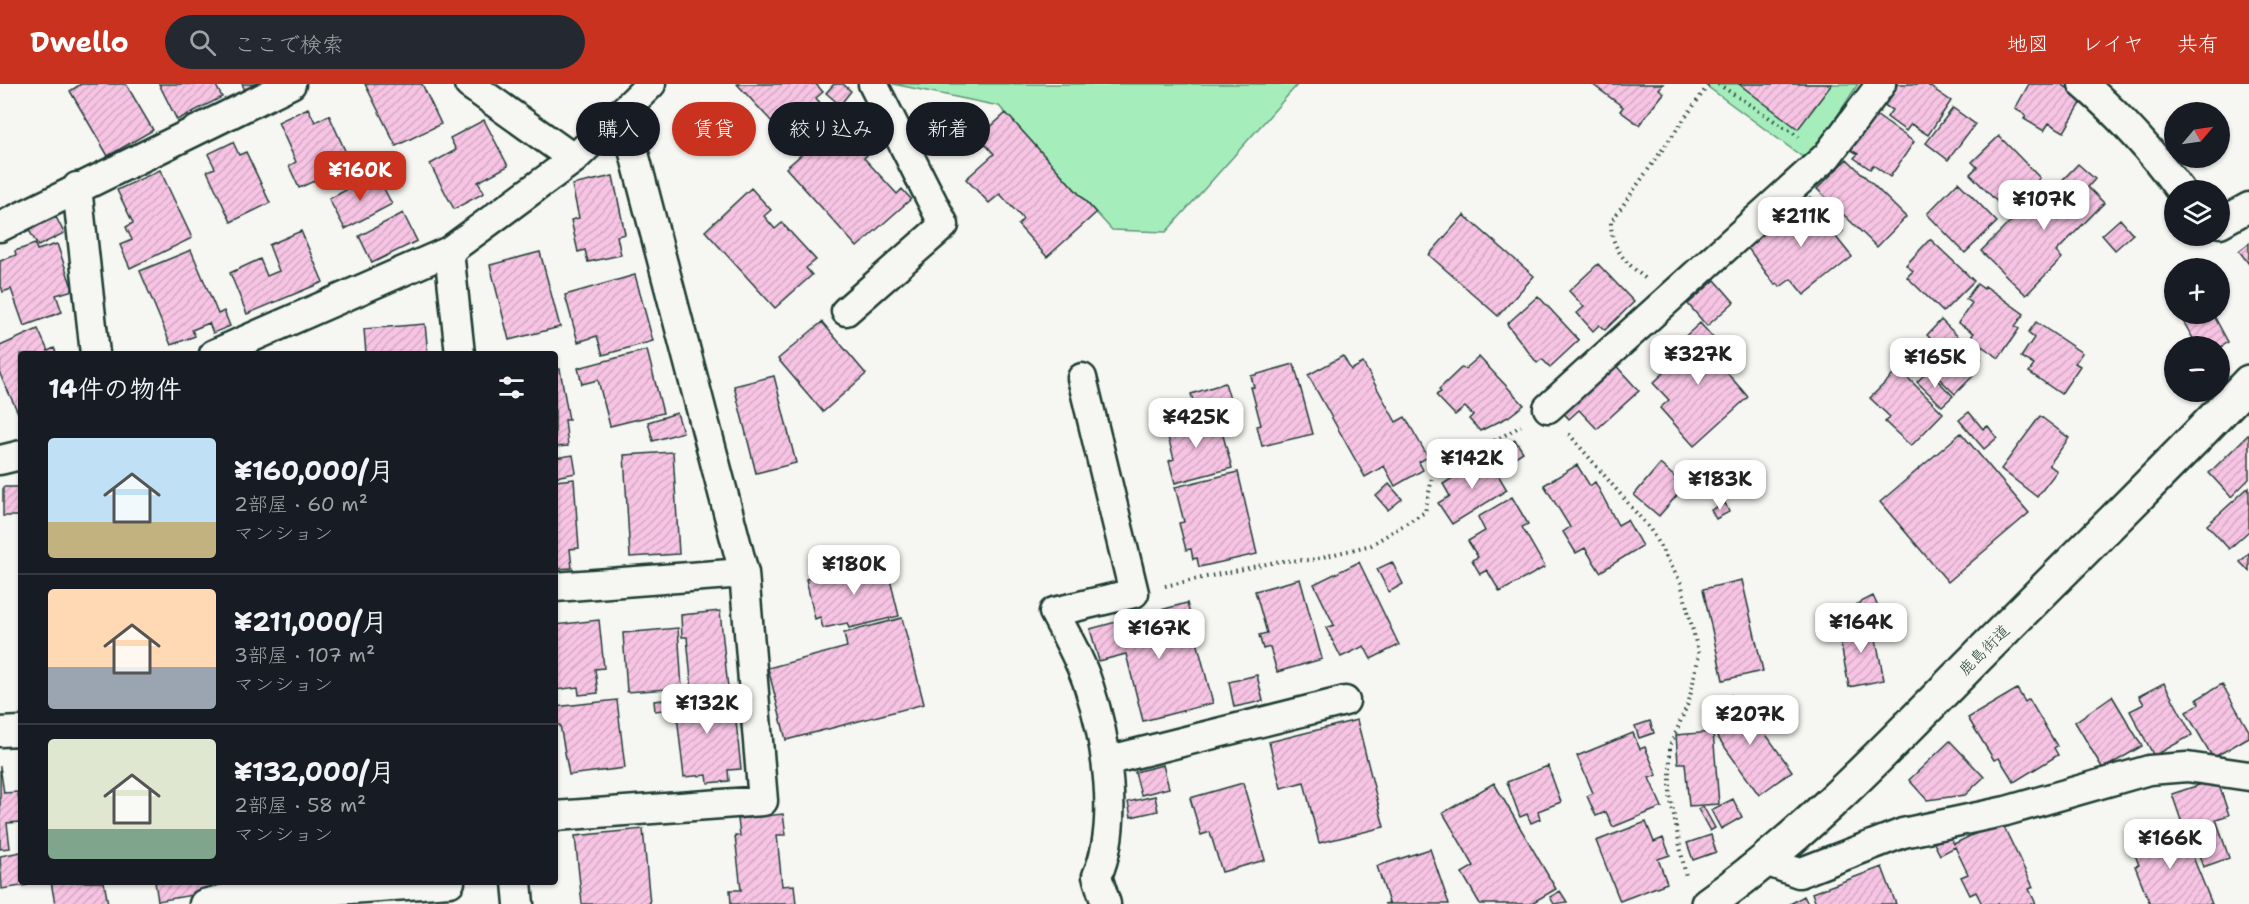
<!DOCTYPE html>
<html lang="ja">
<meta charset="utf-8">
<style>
body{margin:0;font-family:"Shantell Sans","Klee One",sans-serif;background:#242831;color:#f1f3f6;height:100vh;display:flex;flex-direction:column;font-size:22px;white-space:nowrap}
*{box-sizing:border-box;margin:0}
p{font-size:20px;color:#9ea1a6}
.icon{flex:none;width:33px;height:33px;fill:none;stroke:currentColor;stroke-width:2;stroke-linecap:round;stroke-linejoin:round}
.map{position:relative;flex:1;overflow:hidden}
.details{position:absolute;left:18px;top:267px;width:540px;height:534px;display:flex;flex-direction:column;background:#171b24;border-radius:6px;box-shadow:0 2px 4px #0004}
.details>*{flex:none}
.top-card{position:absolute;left:576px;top:18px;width:570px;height:54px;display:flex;gap:12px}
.needle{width:39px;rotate:61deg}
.tools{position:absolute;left:2164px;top:18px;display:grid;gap:12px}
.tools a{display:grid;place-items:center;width:66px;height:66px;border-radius:50%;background:#171b24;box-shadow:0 2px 4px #0004;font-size:30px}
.price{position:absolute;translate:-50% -51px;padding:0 14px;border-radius:12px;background:#fff;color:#222;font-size:20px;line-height:39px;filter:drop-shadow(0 2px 3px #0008)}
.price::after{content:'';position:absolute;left:50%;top:36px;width:18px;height:14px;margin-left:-9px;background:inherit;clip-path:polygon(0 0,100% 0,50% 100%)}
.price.selected{background:#c8321e;color:#fff}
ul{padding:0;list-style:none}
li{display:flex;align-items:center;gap:18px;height:150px;padding:0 30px}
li+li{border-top:2px solid #363941}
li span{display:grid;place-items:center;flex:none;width:168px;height:120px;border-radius:6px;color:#555}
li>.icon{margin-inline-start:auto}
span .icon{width:72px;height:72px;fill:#fffc;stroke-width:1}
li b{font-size:26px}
h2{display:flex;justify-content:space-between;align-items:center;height:72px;padding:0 30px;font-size:26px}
.pill{padding:0 21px;border-radius:27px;background:#171b24;box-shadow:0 2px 4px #0004;font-size:21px;line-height:54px}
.pill.selected{background:#c8321e;color:#fff}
header{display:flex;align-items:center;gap:36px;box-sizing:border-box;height:84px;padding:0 30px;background:#c8321e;color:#fff}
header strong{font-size:28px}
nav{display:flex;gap:33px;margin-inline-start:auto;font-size:21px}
.search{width:420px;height:54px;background:#242831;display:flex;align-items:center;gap:15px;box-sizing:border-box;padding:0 21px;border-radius:33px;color:#9ea1a6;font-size:22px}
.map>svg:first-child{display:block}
.pitch{fill:#a5eebc;stroke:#629678;stroke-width:1.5}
.building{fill:url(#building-hatch);stroke:#1f3d34;stroke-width:1.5}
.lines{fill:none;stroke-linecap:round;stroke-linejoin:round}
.street-casing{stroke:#1f3d34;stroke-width:33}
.secondary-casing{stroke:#1f3d34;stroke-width:38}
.path{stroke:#1f3d34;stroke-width:4;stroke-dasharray:1.5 4.5;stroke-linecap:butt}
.street{stroke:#f6f6f2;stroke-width:28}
.secondary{stroke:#f6f6f2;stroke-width:33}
.labels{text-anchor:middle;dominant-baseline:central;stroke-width:4.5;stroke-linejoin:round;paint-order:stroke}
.street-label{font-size:16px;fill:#1f3d34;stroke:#f6f6f2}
</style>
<header>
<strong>Dwello</strong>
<div class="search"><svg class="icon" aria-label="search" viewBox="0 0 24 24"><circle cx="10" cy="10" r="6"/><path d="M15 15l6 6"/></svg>ここで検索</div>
<nav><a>地図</a><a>レイヤ</a><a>共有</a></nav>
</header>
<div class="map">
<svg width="2249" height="820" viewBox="0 0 2249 820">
<defs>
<pattern id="building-hatch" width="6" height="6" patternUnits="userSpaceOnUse" patternTransform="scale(1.5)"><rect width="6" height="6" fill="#f7c4e4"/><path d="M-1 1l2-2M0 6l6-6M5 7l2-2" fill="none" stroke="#d3a9c4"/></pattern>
</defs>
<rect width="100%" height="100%" fill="#f6f6f2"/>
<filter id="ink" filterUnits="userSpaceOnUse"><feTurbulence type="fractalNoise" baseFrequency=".0167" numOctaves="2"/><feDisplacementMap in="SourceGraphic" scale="12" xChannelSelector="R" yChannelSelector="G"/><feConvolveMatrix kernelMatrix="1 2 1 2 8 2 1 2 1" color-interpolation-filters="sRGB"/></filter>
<g filter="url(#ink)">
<!-- pitch -->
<path class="pitch" d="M893 0H1298L1166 148 1112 146 999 22Z
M1704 0H1858L1830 43 1804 74Z"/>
<!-- building -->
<path class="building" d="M81 0H126L153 46 108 72 70 7Z
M159 0H215L222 13 177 36Z
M242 0H260L246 8Z
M365 0H422L441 40 396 62Z
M737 0H816L823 8 816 14 828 28 803 49 791 35 784 40 779 34 773 39Z
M834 0H843L851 7 840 21 826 9Z
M1592 0H1663L1659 5 1664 9 1639 41 1620 27 1623 23Z
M1739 0H1832L1798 45Z
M1895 0H1926L1951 17 1928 51 1911 40 1906 47 1887 33 1892 26 1881 19Z
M2029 0H2061L2084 14 2064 48 2049 39 2044 47 2024 35 2026 31 2015 25Z
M308 24 315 38 329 31 351 80 299 104 289 82 296 78 278 38Z
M1953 24 1975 40 1948 76 1926 59Z
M1006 29 1096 129 1047 173 1018 141 1023 135 1000 110 989 119 966 95 994 70 979 53Z
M1873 29 1914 58 1890 93 1873 81 1870 85 1854 74 1858 70 1848 64Z
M484 36 508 82 478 98 484 109 454 125 430 80 456 66 450 54Z
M836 40 854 60 859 55 870 68 864 74 897 110 902 105 911 115 857 163 786 84Z
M1999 52 2040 94 2006 127 1970 90 1977 83 1972 78Z
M233 58 239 71 246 68 270 119 231 138 207 87 215 84 208 70Z
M1847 75 1906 133 1877 163 1817 105Z
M2078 80 2095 95 2088 103 2104 119 2056 168 2062 174 2026 211 1981 167 2019 129 2024 135Z
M160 86 192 154 130 184 120 161 132 156 126 143 133 139 117 106Z
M376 90 392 120 345 145 329 115Z
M613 92 625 150 617 152 621 171 588 178 585 166 578 168 571 136 579 134 572 101Z
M1958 98 1997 138 1965 169 1927 130Z
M751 104 771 126 764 132 775 145 782 139 816 176 806 184 812 191 775 224 705 147Z
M1810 113 1827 134 1831 131 1843 147 1836 153 1852 173 1804 211 1791 195 1780 203 1777 199 1775 201 1747 163Z
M403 129 417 157 372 179 359 152Z
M1464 131 1534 192 1498 232 1429 171Z
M56 133 64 149 38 162 29 146Z
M2120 135 2133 150 2115 166 2102 151Z
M301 147 323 198 247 230 230 189 260 175 267 192 279 187 269 161Z
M1930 155 1974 197 1943 228 1907 193 1913 187 1906 181Z
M2249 159V180L2239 167Z
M35 160 37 166 57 160 73 206 56 211 62 228 24 242 11 205 3 208 0 199V177L16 171 15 167Z
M191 166 218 230 224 227 230 242 213 249 209 239 192 246 195 252 171 261 140 187Z
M540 168 560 243 509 256 490 181Z
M1598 180 1634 218 1605 246 1599 241 1593 247 1577 229 1584 223 1569 207Z
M635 191 653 257 603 271 597 252 578 258 565 211Z
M1715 196 1734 218 1707 242 1688 220Z
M1977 200 1984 205 1985 202 2024 230 2015 242 2019 245 1999 274 1970 254 1974 249 1958 239 1972 219 1966 215Z
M2175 202V222L2168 209Z
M1538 212 1579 256 1550 283 1542 275 1537 279 1507 240Z
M2179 230H2213L2228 258 2220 264 2192 262 2195 258Z
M1941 236 1981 275 1969 287 1973 292 1955 310 1915 271 1931 255 1927 251Z
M822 238 866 290 823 328 778 275Z
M2036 238 2082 269 2075 279 2080 282 2061 310 2029 288 2034 281 2021 273 2034 254 2028 249Z
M1700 239 1725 267 1716 276 1748 313 1694 362 1660 324 1669 316 1653 299 1668 285 1659 276Z
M425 240 428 270H366L364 245Z
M38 245 48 267 54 264 57 270H21V335L0 290V262Z
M647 266 663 329 610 342 598 296 582 300 578 284Z
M1343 272 1351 286 1363 279 1396 338 1405 333 1428 373 1419 378 1423 386 1395 402 1384 382 1365 393 1308 291Z
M1479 273 1524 321 1508 333 1480 347 1469 335 1473 331 1465 323 1455 331 1436 311 1441 308 1439 305 1461 284 1465 285Z
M1610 275 1639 307 1597 345 1579 326 1569 335 1558 323Z
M1294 280 1313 350 1262 362 1257 342 1261 341 1251 303H1254L1251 292Z
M555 285H560L569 336H565L568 362 555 363Z
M1899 285 1943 329 1911 362 1885 338 1890 333 1870 314Z
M1928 287 1953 312 1942 322 1917 298Z
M774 292 796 379 756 389 734 302Z
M1225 299 1233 324 1199 335 1191 310Z
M1969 328 1983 345 1988 342 1997 354 1984 365 1959 336Z
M677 329 683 348 653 357 648 338Z
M1191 330 1195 344 1219 337 1232 384 1175 399 1169 377 1174 375 1164 338Z
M2040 332 2069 354 2049 381 2057 387 2037 413 2001 385Z
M1961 349 2029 429 1948 498 1880 418Z
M2249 350V395L2231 413 2209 389Z
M1515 356 1523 368 1503 381 1495 368Z
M673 368 679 470 630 473 624 371Z
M573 371 576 389 555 393V374Z
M1487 372 1507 406 1452 440 1438 419 1450 412 1443 400Z
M1660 380 1685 402 1659 432 1634 411Z
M1577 381 1590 402 1595 398 1618 441 1627 436 1642 462 1600 488 1585 464 1576 469 1563 448 1570 443 1544 401Z
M1238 388 1257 470 1199 483 1197 474 1193 475 1191 465 1186 466 1179 439 1184 438 1175 403Z
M574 395 579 464 570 465 572 484 555 485V397Z
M1389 400 1402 415 1388 426 1376 412Z
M3 403H21V432H3Z
M2249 403V447L2229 465 2207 441Z
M1512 413 1528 440 1522 443 1545 483 1500 508 1487 486 1480 490 1472 476 1478 473 1468 457 1485 447 1478 433Z
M1725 419 1729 428 1716 435 1711 426Z
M2249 469V487L2240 478Z
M885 475 899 532 849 544 847 539 823 544 820 533 815 535 806 495Z
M1359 478 1399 561 1371 575 1364 562 1341 573 1326 544 1334 541 1314 500Z
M1392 478 1403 500 1389 508 1377 485Z
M1300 495 1322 575 1277 588 1270 563 1263 565 1259 551 1267 549 1255 507Z
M1742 496 1763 587 1723 596 1703 505Z
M1873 512 1880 527 1864 534 1857 520Z
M1187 519 1213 619 1143 637 1126 570 1099 577 1090 545Z
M720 527 728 604 692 607 687 553H682L681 531Z
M902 534 924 620 786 656 768 584 847 563 844 549Z
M599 536 604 584 595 585 598 609 579 611 578 603 555 606V541Z
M1862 536 1864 541 1873 540 1884 596 1849 603 1838 545 1845 543 1844 540Z
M678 544 682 604 627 608 623 549Z
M1257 591 1263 617 1234 623 1229 598Z
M2164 599 2192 651 2154 672 2130 627 2144 620 2139 612Z
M2222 600 2249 647V653L2213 674 2186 628 2199 620 2197 615Z
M2017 605 2025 618 2029 615 2057 662 2054 664 2058 671 2014 698 1999 674 1994 676 1968 634Z
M733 609 741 685 728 686 729 697 708 699 707 691 684 693 677 632H681L680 624 655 627 654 617Z
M1731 611 1743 628 1748 625 1792 687 1759 711 1714 648 1724 641 1712 625Z
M2112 612 2142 662 2103 685 2075 638Z
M617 616 625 684 569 691 560 641H555V623Z
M1357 636 1384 743 1319 759 1304 698 1281 704 1269 658Z
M1650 637 1654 649 1639 654 1635 642Z
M1713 648 1719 720 1689 722 1685 679H1678L1676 651Z
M1633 649 1640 665 1645 663 1657 691 1649 694 1662 723 1613 743 1606 728 1596 732 1587 712 1593 709 1577 672Z
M1950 657 1984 693 1965 711 1927 716 1909 696Z
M1163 681 1169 704 1141 711 1135 688Z
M0 682 4 709 18 708 21 735V738L7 739 10 764 0 765Z
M1548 682 1561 718 1538 727 1540 735 1531 739 1527 730 1520 733 1507 698Z
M2217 695 2229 731 2216 735 2229 774 2203 783 2189 740 2183 742 2172 710Z
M1243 699 1265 776 1222 788 1210 748 1201 751 1190 714Z
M1494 699 1556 805 1530 820H1480L1462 789 1474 782 1443 729Z
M1155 712 1158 727 1131 733 1128 718Z
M1733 715 1742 733 1721 745 1711 726Z
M1703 722 1715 744 1710 747 1698 725Z
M783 730 786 751H777L782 802 794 801 796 820H731L730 806H741L735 752H740L738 735Z
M2001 737 2033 803 2029 805 2036 820H1982L1976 808 1970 811 1961 793 1968 790 1955 763 1940 771 1934 759 1950 752 1954 760Z
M1646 738 1654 758 1663 754 1670 771 1658 775 1667 799 1620 817 1596 757Z
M2180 741 2212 820H2150L2135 782 2139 781 2131 761Z
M643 745 650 820H582L575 752Z
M1711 751 1716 768 1693 776 1687 759Z
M1430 765 1449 820H1384L1389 819 1377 782Z
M21 768V798H27V801L2 805 0 772Z
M1882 783 1896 820H1816L1812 809Z
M51 798H104L108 820H55Z
M155 798H214L216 807 158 817Z
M1560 807 1567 818 1554 820 1550 813Z
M1804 812 1808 820H1790Z"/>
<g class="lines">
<!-- street casing -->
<g class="street-casing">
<path id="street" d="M469 0 574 75
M2083 0C2120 32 2151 66 2180 106
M77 103 95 270
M2220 139 2249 123
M0 143 291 0
M449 167 460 270
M846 227 944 141 873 0
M214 270 449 167 574 75 651 0
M1082 294 1134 509 1054 528C1067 553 1081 577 1089 603 1107 657 1120 740 1097 792L1106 820
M1548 324 1827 72 1881 0
M0 376 21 371
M555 503 744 489
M0 648 21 647
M1106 677 1345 617
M555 732 763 717 744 489 623 27
M1766 777 1799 789 1903 749 2006 727 2149 686 2187 683 2249 692
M517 798 519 820
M204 820 234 813 450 798"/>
</g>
<!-- secondary casing -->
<g class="secondary-casing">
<path id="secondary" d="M1708 820C1813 746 1900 650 1991 559 2077 472 2165 387 2249 298"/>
</g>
<!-- path -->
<path class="path" d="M1718 0 1799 53
M1645 194C1626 179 1611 165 1611 138L1709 0
M1569 350 1650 445 1681 499 1699 571 1689 617 1670 662V712L1686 793
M1165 502 1280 477 1311 476 1371 461 1425 428 1433 389 1449 375 1485 362 1521 342"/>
<!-- street -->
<use href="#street" class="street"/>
<!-- secondary -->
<use href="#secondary" class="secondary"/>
</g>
</g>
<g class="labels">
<!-- street labels -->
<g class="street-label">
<text transform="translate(1984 566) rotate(-45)">鹿島街道</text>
</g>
</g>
</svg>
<div class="tools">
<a><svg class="needle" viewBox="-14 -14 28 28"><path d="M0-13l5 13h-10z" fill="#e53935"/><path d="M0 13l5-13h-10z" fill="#9ea1a6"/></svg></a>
<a><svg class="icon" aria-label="layers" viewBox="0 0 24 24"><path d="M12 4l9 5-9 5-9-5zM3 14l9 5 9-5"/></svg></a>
<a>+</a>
<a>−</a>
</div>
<b class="price selected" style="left:360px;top:118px">¥160K</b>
<b class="price" style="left:2044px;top:147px">¥107K</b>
<b class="price" style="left:1801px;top:164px">¥211K</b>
<b class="price" style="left:1698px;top:302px">¥327K</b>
<b class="price" style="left:1935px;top:305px">¥165K</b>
<b class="price" style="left:1196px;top:365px">¥425K</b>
<b class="price" style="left:1472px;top:406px">¥142K</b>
<b class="price" style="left:1720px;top:427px">¥183K</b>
<b class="price" style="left:854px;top:512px">¥180K</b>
<b class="price" style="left:1861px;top:570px">¥164K</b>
<b class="price" style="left:1159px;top:576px">¥167K</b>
<b class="price" style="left:707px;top:651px">¥132K</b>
<b class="price" style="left:1750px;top:662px">¥207K</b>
<b class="price" style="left:2170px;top:786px">¥166K</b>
<div class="top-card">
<a class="pill">購入</a>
<a class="pill selected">賃貸</a>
<a class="pill">絞り込み</a>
<a class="pill">新着</a>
</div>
<section class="details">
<h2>14件の物件<svg class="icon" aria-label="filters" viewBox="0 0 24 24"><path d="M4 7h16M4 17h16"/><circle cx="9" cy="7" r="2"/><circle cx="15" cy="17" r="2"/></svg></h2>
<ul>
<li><span style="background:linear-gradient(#bfe0f5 70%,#c2b280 0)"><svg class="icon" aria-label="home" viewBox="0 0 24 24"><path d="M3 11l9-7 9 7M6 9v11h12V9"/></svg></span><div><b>¥160,000/月</b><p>2部屋 · 60 m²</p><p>マンション</p></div></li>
<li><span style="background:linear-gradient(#ffd9b3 65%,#9aa5b1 0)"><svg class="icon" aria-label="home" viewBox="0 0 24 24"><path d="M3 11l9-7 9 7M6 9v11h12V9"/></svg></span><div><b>¥211,000/月</b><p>3部屋 · 107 m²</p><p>マンション</p></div></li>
<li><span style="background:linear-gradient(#dfe7d0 75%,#7fa58c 0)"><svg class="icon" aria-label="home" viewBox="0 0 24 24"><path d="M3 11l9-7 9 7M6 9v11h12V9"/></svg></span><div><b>¥132,000/月</b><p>2部屋 · 58 m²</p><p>マンション</p></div></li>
</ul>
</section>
</div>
